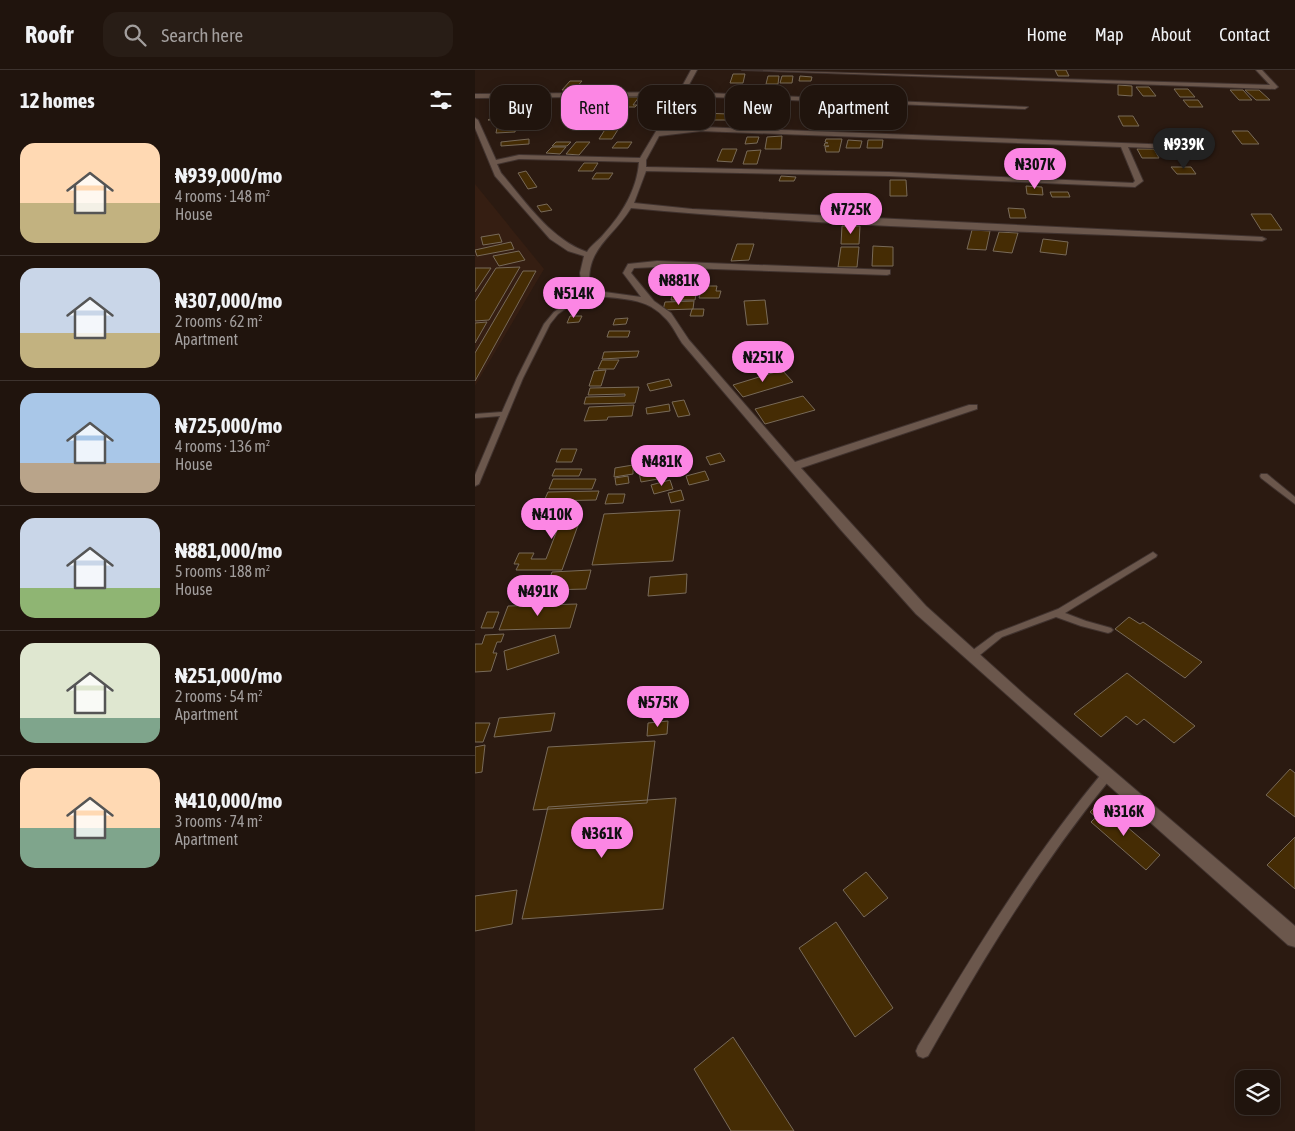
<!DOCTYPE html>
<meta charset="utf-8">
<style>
body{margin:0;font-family:"Asap Condensed",sans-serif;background:#281d16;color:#f1f3f6;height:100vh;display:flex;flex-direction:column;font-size:19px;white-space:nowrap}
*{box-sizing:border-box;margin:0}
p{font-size:16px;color:#a29e9d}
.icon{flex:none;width:28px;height:28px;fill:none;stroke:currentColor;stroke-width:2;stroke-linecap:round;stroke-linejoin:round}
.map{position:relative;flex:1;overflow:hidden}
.sheet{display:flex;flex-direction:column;background:#20140d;width:475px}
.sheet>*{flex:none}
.banner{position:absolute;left:15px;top:15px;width:475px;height:45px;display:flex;gap:10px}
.fabs{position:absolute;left:760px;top:1000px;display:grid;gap:10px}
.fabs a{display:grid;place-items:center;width:45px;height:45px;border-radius:10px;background:#20140d;box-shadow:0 2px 12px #0003,0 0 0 1px #3d332e;font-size:25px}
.price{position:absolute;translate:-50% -42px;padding:0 11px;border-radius:18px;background:#fc86e4;color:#111;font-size:16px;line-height:32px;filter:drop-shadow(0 1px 2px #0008)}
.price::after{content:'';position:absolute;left:50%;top:30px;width:15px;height:11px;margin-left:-8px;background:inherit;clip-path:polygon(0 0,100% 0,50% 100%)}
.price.selected{background:#222;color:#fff}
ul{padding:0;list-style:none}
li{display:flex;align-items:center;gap:15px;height:125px;padding:0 20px}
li+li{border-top:1px solid #3d332e}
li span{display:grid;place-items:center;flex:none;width:140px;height:100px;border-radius:15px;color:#555}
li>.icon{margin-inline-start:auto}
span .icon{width:60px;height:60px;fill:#fffc;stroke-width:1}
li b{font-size:21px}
h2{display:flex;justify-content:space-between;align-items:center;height:60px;padding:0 20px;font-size:21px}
.chip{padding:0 18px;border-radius:15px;background:#20140d;box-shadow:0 2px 12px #0003,0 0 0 1px #3d332e;font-size:18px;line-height:45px}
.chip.selected{background:#fc86e4;color:#111}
header{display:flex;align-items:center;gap:30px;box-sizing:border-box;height:70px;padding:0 25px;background:#20140d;border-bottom:1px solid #3d332e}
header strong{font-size:24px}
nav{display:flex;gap:28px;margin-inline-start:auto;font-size:18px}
.search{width:350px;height:45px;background:#281d16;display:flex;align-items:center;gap:12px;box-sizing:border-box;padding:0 18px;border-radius:15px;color:#a29e9d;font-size:19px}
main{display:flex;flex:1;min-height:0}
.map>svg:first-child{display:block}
.built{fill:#351e12}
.building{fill:#452c04;stroke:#786a59}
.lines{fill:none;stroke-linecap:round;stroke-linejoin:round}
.service-casing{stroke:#41332f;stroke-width:2}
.minor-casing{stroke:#41332f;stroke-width:2}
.service{fill:#6b574c;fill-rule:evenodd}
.minor{fill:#6b574c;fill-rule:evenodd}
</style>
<header>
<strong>Roofr</strong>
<div class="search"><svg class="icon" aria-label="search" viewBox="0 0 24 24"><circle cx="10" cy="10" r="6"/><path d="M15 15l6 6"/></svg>Search here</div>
<nav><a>Home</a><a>Map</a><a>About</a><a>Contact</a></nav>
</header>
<main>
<section class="sheet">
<h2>12 homes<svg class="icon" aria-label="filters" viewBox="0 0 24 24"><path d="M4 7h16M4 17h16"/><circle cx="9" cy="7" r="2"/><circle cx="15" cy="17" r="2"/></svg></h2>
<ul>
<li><span style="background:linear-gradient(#ffd9b3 60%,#c2b280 0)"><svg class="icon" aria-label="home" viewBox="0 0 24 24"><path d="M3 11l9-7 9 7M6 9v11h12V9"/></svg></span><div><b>₦939,000/mo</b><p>4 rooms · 148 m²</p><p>House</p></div></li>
<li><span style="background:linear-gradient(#c9d6e8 65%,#c2b280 0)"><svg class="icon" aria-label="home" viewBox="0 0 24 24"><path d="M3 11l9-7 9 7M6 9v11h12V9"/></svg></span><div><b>₦307,000/mo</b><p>2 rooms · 62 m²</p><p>Apartment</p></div></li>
<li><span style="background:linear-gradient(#a9c7e8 70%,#b9a48a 0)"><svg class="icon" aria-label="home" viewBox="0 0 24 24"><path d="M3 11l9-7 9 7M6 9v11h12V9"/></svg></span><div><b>₦725,000/mo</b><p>4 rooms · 136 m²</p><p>House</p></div></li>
<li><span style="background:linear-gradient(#c9d6e8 70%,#8fb573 0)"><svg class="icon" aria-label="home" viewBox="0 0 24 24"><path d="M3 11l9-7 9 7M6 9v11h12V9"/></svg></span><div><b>₦881,000/mo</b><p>5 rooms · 188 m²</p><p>House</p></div></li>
<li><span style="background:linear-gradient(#dfe7d0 75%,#7fa58c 0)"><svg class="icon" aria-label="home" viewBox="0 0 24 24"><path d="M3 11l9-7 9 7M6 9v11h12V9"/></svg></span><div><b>₦251,000/mo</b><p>2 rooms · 54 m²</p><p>Apartment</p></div></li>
<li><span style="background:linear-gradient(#ffd9b3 60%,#7fa58c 0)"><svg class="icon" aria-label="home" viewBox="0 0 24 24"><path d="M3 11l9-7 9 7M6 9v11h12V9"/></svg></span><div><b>₦410,000/mo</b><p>3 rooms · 74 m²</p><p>Apartment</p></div></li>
</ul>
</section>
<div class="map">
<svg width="820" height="1061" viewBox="0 0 820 1061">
<rect width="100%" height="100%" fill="#2b1a11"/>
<!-- built -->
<path class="built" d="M0 114 69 199 0 316Z"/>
<!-- building -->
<path class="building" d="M580 0H591L594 6H583Z
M258 4H270L268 13H255Z
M293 6H304L303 14H291Z
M307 6H318L317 13H305Z
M325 6 337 7 336 11H324Z
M95 11H107L99 20H87Z
M290 15H301L298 25 286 24Z
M643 15 657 16V26L643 25Z
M661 17H674L681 26H668Z
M699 19H713L720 27H705Z
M755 20H768L777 30H764Z
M770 20H784L795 30H781Z
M151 27H164L158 35H162L160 37H144Z
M61 28 73 29 63 39H50Z
M57 29 48 38H34L43 30Z
M708 30H723L728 37H714Z
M224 31H240L235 41H219Z
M227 43 254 44 251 50H224Z
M53 45 50 50H13L21 46Z
M643 46H658L664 56H648Z
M386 52V60H372V53Z
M41 57 40 62 21 63 22 58Z
M131 58H144L137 69H124Z
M757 61H773L784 74H767Z
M307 66 306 79H290L292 67Z
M272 67H284L282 73 270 74Z
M54 69V74L26 76V72Z
M351 69H367L364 82H351L350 77 354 76H349L350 73H353L350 72Z
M373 70 387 71 385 78H371Z
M393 70H408L407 78H392Z
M81 72H96L92 76H77Z
M101 72H115L104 85 91 84Z
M142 72H157L153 78H137Z
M77 77H91L85 84 71 83Z
M247 79H262L257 92 242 91Z
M662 79H679L684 88H667Z
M286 80 282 94H268L272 81Z
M109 93H123L118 101H103Z
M696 97H716L721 104H702Z
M51 101 62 117 53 119 43 103Z
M121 103H138L134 109H117Z
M306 106 321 107 319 111H304Z
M415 110H431L432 126H415Z
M551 116 567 117 568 125 552 124Z
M575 122H593L595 127H577Z
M72 134 77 140 66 142 62 136Z
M533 138 549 139 551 148H535Z
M776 144H796L807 160H786Z
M367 156H385L384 174H366Z
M497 160 515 161 511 180 492 179Z
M524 162 543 163 537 183 518 181Z
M24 164 27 172 8 175 6 167Z
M568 169 593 172 591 185 565 182Z
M36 172 39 179 2 186 0 180Z
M262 174H279L274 190 256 191Z
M398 176 418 177V196H397Z
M366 177H384L382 197H363Z
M44 181 50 190 24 196 18 186Z
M45 197 14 250 0 251V231L21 198Z
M0 198H16L0 222Z
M48 201H61L0 311V283Z
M204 202 225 203 221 211H200Z
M227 216H242L241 221H246L244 228H224Z
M222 219 220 230H196L198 220Z
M290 230 293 254 272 255 269 231Z
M219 231 218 239 188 240 190 232Z
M217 239H229L228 246H215Z
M95 246H107L104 252 92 253Z
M153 248 151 254 138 255 140 249Z
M12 252 0 273V253Z
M134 261H155L153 267H132Z
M164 281 162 287 127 289 129 282Z
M127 290H144L139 299H123Z
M131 300 126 316H114L119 301Z
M307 300 318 312 268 327 258 315Z
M194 309 197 316 175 321 172 314Z
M164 317 160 333 109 334 111 327 150 326V324L113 325 115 318Z
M328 326 340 340 290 354 280 339Z
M209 330 215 345 203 347 197 332Z
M194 334 195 341 172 344 171 338Z
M159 335 157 346 133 347 132 350 109 351 114 337Z
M86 379H102L97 392H81Z
M245 383 250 391 235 395 231 387Z
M181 393 182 398 165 401 164 396Z
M158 395V404L139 407 140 398Z
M80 399H107L104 406H77Z
M182 400 183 409 166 412 164 403Z
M230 401 234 410 214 415 211 406Z
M153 406 154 413 141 415 140 408Z
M78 409H121L117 419H74Z
M195 410 198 419 179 424 176 415Z
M206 420 209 430 196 433 193 423Z
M124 421 121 430 69 431 73 422Z
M133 424H150L148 433 130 434Z
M61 436H84L81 445 107 444 87 500H41L44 494H39L44 483H59L56 489H71L84 455H59L63 445H57Z
M205 440 198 491 117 495 129 444Z
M116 500 111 519 71 520 77 502Z
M212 504 211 523 173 526 175 507Z
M102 534 95 558 24 560 33 536Z
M12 542H24L18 558H6Z
M654 547 665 554 668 552 727 592 710 608 640 559Z
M29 564 26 572H22L18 583H22L16 601 0 602V574H7L10 565Z
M80 565 84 583 32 600 29 581Z
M652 603 720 656 699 673 669 649 662 655 651 646 626 667 599 644Z
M80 643 76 661 19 667 24 648Z
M193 651 192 664 172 666 173 653Z
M0 653H15L8 672H0Z
M180 671 172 733 58 740 73 677Z
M10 675 7 702 0 703V677Z
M815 699 820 703V747L791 725Z
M201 728 188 839 47 849 73 737Z
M624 733 685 785 671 800 616 752 621 747 615 742Z
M820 767V819L792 795Z
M391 802 413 828 389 847 368 820Z
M42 820 37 854 0 861V826Z
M361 852 418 938 380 967 324 878Z
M258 967 319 1061H256L219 999Z"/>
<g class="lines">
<!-- service casing -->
<g class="service-casing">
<path id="service" d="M109 221 114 222 83 244 75 254 48 308 4 414 0 416V405L25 346 0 348V344L27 342 42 308 69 254 79 242Z
M786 404H792L820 427V434L786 408 785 406Z
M678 482 682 485 681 487 590 543 611 551 636 558 638 560 636 562 633 563 606 556 581 547 527 567 500 589H494L492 586 494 583 521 563 583 539Z
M632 700 636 702 637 705 636 708C565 795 508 889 453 986L448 988 443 986 441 981 443 976C500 881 557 787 628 702Z"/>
</g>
<!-- minor casing -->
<g class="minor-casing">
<path id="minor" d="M216 0H222L210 22 553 37 550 39 208 26 186 61 226 57 700 75 703 77 700 79 653 77 668 111 660 117 414 106 171 101 159 133 217 139 787 167 791 169 787 171C577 162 366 158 156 138 137 169 109 179 115 220L166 227 148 203 153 194 182 191 415 200V204L412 205 182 197 159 198 156 203 179 231 196 243 214 270 320 392 494 335H502V339L326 398 451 536 551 626 820 856V877L813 875 441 544 366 460 207 273C201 264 197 254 189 247 168 224 136 230 108 224L105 203 109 186 93 181 75 169 20 106 0 58V48L3 50 21 90 44 85 165 88 202 26 0 28V24L204 22ZM226 61 646 77 660 111 658 113 414 102 171 97V90L184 66ZM44 89 164 92C162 120 147 144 128 165 123 171 116 175 112 182 75 169 51 132 26 103L22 94Z
M267 0 795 15 781 0H787L803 17 800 19Z"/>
</g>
<!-- service -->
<use href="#service" class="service"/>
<!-- minor -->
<use href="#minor" class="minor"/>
</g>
</svg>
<div class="fabs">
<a><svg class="icon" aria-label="layers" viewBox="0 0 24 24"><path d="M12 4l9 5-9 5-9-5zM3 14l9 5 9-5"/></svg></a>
</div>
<b class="price selected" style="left:709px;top:100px">₦939K</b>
<b class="price" style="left:560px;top:120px">₦307K</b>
<b class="price" style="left:376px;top:165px">₦725K</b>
<b class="price" style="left:204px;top:236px">₦881K</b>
<b class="price" style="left:99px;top:249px">₦514K</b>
<b class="price" style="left:288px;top:313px">₦251K</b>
<b class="price" style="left:187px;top:417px">₦481K</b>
<b class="price" style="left:77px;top:470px">₦410K</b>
<b class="price" style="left:63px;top:547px">₦491K</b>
<b class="price" style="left:183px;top:658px">₦575K</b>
<b class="price" style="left:649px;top:767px">₦316K</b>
<b class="price" style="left:127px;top:789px">₦361K</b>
<div class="banner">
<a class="chip">Buy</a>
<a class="chip selected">Rent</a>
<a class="chip">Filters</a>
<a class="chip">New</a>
<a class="chip">Apartment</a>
</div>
</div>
</main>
